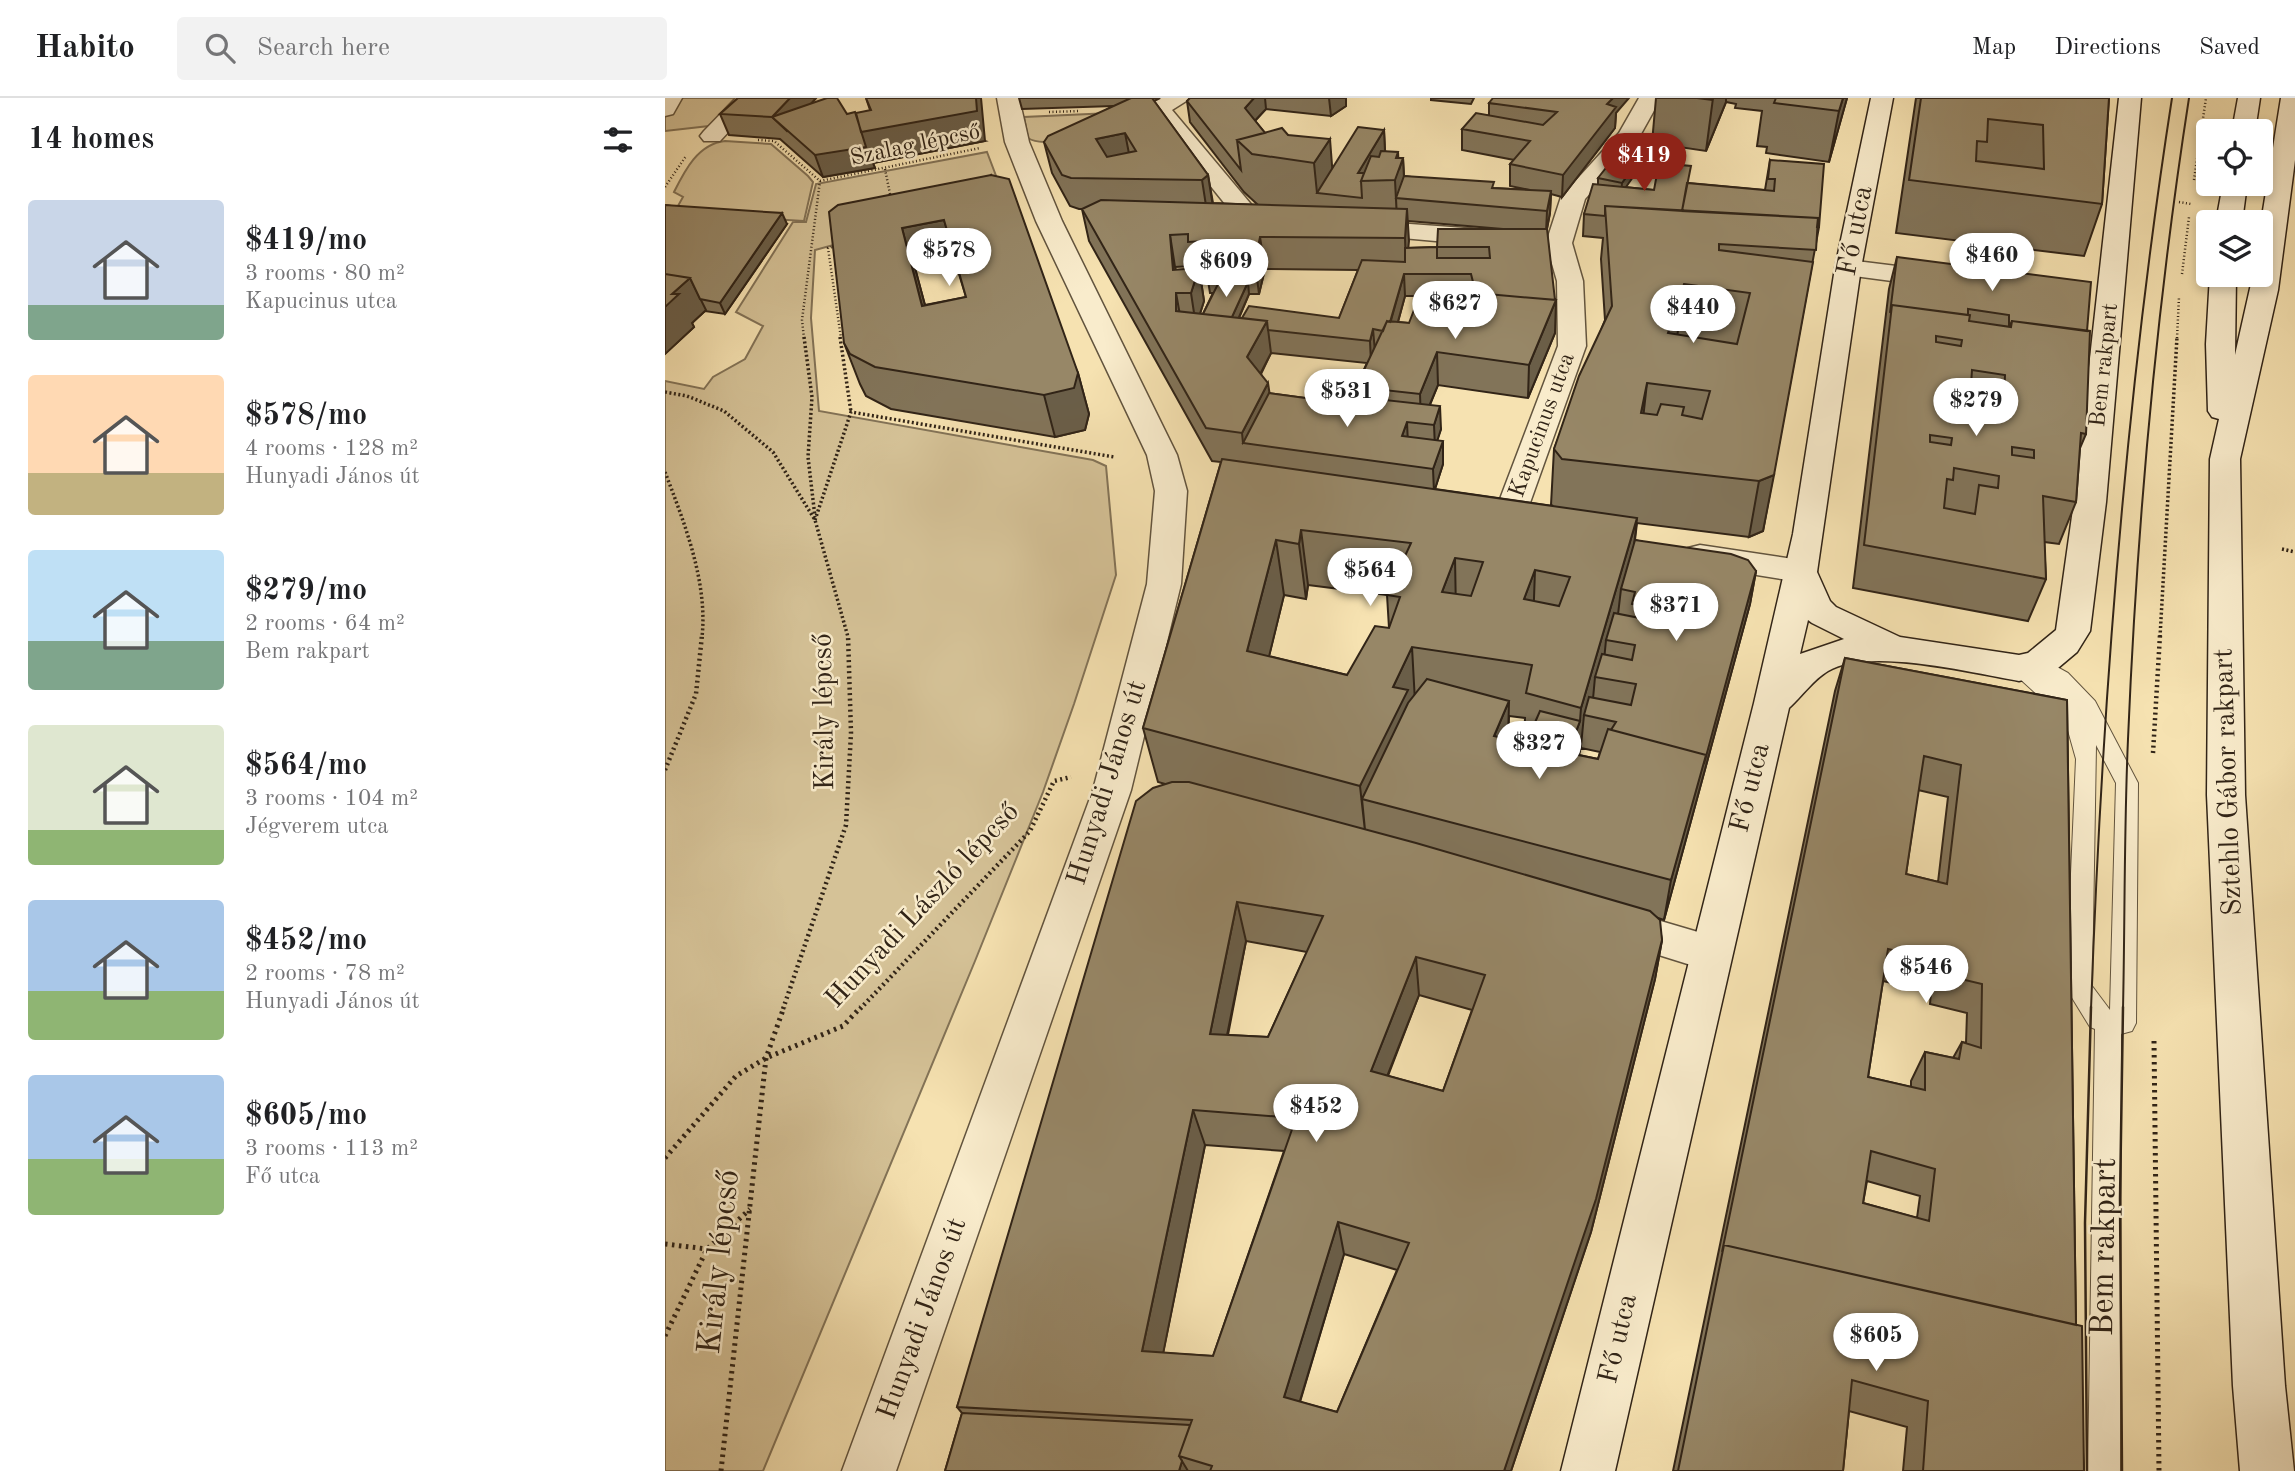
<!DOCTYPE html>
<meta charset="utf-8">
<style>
body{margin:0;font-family:"Old Standard TT",serif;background:#f2f2f2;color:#202124;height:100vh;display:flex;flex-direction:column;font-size:26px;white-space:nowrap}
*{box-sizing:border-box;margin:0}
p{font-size:23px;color:#757577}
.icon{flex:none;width:38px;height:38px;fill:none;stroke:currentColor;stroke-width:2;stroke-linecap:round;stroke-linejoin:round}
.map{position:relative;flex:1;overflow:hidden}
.drawer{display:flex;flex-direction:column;background:#fff;width:665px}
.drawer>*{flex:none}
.fabs{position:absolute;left:1531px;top:21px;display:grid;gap:14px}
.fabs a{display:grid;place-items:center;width:77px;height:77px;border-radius:7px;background:#fff;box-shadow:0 4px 10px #0003;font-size:35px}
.price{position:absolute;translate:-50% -60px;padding:0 16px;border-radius:24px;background:#fff;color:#222;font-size:23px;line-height:46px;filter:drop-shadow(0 2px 4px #0008)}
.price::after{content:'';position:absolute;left:50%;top:42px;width:21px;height:16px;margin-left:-10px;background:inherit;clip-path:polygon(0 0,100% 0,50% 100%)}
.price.on{background:#8f2418;color:#fff}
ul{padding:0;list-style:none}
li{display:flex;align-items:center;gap:21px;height:175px;padding:0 28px}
li span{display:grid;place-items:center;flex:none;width:196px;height:140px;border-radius:7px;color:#555}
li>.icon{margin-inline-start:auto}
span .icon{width:84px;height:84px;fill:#fffc;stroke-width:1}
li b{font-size:30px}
h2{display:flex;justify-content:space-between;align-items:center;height:84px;padding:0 28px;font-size:30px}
header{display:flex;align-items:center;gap:42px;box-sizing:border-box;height:98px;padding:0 35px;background:#fff;border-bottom:2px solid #e0e0e0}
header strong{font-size:33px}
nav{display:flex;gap:38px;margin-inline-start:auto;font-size:24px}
.search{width:490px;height:63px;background:#f2f2f2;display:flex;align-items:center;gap:18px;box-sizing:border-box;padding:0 24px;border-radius:7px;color:#757577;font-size:26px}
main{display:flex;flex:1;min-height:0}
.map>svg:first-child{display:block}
.green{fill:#d5c297;stroke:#837357;stroke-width:2}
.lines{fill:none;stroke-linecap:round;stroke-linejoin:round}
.lane-casing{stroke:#62543e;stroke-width:2}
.street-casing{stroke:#62543e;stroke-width:3}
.secondary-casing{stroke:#312417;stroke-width:3}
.path-far3{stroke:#312417;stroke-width:2.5;stroke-dasharray:1 2.5;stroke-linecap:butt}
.path-far2{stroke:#312417;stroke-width:3.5;stroke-dasharray:2 2.5;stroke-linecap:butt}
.path-far1{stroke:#312417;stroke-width:4.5;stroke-dasharray:2 3.5;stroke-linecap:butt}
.path{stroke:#312417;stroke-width:5;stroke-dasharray:2.5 4.5;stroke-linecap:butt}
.lane{fill:#f9eccc;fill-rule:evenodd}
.street{fill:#f9eccc;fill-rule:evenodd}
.secondary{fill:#f9eccc;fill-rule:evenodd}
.tram-far1{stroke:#312417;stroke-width:2}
.tram{stroke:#312417;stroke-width:2.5}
.wall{fill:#827459;stroke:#312417;stroke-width:2;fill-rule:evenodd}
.shaded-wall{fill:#6a5e48;stroke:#312417;stroke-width:2}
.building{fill:#978767;stroke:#312417;stroke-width:2;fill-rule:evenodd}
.labels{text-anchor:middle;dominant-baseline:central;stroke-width:5;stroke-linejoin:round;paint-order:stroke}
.far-street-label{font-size:23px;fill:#312417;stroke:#f9eccc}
.street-label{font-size:28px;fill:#312417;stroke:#f9eccc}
.near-street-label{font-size:33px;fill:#312417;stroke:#f9eccc}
</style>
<header>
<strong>Habito</strong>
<div class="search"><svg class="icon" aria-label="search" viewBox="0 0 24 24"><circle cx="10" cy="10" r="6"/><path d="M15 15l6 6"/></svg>Search here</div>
<nav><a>Map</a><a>Directions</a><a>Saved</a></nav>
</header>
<main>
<section class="drawer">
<h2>14 homes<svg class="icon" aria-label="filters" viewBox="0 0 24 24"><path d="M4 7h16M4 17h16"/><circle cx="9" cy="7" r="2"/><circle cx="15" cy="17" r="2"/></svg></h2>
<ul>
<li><span style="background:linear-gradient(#c9d6e8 75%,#7fa58c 0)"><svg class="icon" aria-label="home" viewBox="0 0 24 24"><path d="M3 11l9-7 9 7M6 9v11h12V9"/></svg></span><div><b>$419/mo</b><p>3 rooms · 80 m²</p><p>Kapucinus utca</p></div></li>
<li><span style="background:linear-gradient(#ffd9b3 70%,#c2b280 0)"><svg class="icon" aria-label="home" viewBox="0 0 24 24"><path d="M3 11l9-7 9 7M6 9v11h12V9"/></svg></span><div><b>$578/mo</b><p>4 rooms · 128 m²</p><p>Hunyadi János út</p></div></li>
<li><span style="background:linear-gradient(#bfe0f5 65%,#7fa58c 0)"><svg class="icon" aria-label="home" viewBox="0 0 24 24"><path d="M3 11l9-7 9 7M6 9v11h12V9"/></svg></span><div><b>$279/mo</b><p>2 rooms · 64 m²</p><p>Bem rakpart</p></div></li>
<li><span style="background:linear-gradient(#dfe7d0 75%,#8fb573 0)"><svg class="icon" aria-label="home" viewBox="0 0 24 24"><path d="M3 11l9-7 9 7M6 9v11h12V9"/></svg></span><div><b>$564/mo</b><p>3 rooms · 104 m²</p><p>Jégverem utca</p></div></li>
<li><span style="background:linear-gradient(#a9c7e8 65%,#8fb573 0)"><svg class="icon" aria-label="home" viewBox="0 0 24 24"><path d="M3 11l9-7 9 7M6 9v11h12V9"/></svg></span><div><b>$452/mo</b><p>2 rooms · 78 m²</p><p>Hunyadi János út</p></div></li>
<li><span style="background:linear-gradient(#a9c7e8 60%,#8fb573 0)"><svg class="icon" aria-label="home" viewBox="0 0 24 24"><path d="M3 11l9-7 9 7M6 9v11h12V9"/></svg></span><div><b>$605/mo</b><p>3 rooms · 113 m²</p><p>Fő utca</p></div></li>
</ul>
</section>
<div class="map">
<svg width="1630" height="1373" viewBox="0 0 1630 1373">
<rect width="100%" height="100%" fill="#f6e2b1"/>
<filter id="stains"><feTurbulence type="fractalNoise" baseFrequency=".00286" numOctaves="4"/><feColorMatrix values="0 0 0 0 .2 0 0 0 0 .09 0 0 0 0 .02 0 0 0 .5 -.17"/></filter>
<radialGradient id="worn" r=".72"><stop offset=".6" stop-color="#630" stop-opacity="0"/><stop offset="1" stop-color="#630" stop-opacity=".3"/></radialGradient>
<!-- green -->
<path class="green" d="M0 0H73L44 28 0 33Z
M468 14C445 23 386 55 363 40L359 19Z
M60 43 106 46 143 78 148 84 139 123 9 115 18 99 9 94C20 72 33 46 60 43Z
M322 54 344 112 205 137 150 152 146 220 154 313 428 362 441 368 451 477 409 606 378 694 310 863 98 1373H0V283L39 291 48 279 80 261 98 228 71 214 128 124H141L151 86Z"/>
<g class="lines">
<!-- lane casing -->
<g class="lane-casing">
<path id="lane" d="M1374 559 1403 575 1430 603 1473 685 1471 925 1467 933 1456 936 1455 1373H1423L1430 931 1425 929 1401 890 1411 661 1400 622 1343 570 1347 565 1354 562 1364 566 1367 561ZM1431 647 1451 685 1445 912 1427 888Z"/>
</g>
<!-- street casing -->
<g class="street-casing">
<path id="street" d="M0 0H17L8 16 0 18Z
M71 0H95L55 43H39L35 38 39 33Z
M332 0H354L364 44 397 123 512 357 522 393 516 486 466 692 231 1373H177L428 692 482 486 490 393 482 357 371 123 340 44Z
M496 0H526L507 12 595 117 599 122 595 127H577L490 19 454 35H438L434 30 438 25Z
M974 0H996L972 43 920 101 907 145 918 183 921 248 856 430 852 437 840 441 828 437 824 430 893 248 892 183 881 145 896 99 954 35Z
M691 122 826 132 835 135 839 140 835 145 826 148 682 135 678 130 682 125Z
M1183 162 1280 174 1289 176 1293 182 1289 188 1280 190 1174 176 1170 170 1174 164Z
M1035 447 1135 462 1147 465 1152 473 1147 481 1135 484 1023 466 1018 458 1023 450Z
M948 809 1060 842 1066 855 1060 868 1045 873 933 838 927 826 933 814Z"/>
</g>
<!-- secondary casing -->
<g class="secondary-casing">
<path id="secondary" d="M1206 0H1228L1196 170 1152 474 1165 503 1171 509 1235 539 1354 557 1363 555 1391 532 1409 404 1454 0H1476L1441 404 1425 533 1412 554 1387 575 1354 583C1307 575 1204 549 1163 573 1149 581 1136 599 1124 610L950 1373H896L1089 605 1128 436 1170 170ZM1143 522 1147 525 1179 541 1135 556Z
M1573 0H1595L1590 33H1567Z
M1616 0H1630V62L1613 192 1575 361 1580 697 1620 1288 1629 1373H1575L1568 1288 1542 697 1545 361 1554 321 1547 319 1543 313 1541 246 1545 177H1571L1570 257 1588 177H1596V125Z
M1558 86H1582L1577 124H1551Z"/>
</g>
<!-- path-far3 -->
<path class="path-far3" d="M384 14 414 13
M93 42 109 43 155 83
M220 71 226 101
M1529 82 1541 0
M155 83 315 50
M0 89 21 58
M1514 104 1526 106
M170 148 163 150 176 240
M1517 176 1524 119
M139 240 137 222 155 83
M1512 240 1514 199"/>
<!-- path-far2 -->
<path class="path-far2" d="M139 239 147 299 143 359 150 419
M175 239 186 314
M0 294 22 298 59 313 108 354 150 422 183 539
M0 374C19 424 43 484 37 539
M150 422 186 314 449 359
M1617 451 1630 454
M1495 539 1512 239"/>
<!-- path-far1 -->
<path class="path-far1" d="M1488 655 1495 537
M0 672 31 596 37 537
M118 911 181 727 186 635 183 537
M195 911 365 733 389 683 406 679"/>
<!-- path -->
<path class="path" d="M1489 943 1494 1373
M0 1060 71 978 101 960 178 928 196 909
M0 1146 42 1151
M0 1238 42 1151 85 1111
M56 1373 101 960 119 909"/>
<!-- lane -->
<use href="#lane" class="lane"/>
<!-- street -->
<use href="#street" class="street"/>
<!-- secondary -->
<use href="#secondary" class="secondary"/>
<!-- tram-far1 -->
<path class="tram-far1" d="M1426 911C1437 605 1460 302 1507 0
M1458 911C1460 821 1459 731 1463 641 1472 427 1491 212 1524 0"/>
<!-- tram -->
<path class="tram" d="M1422 1373 1420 1125 1426 909
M1457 1373 1455 1101 1458 909"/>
</g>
<!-- wall -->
<path class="wall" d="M73 0H151L146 6 182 16 192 21 205 12 201 0 320 43 208 65 210 70 158 79 115 41 64 37 55 16Z
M354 0H495L489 3 543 77 548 105 593 107 579 94 525 24 522 3 525 0H681V8L666 18 601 11 590 23 600 35 623 37 667 71 719 32 720 53 733 60H738L739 78 829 90 865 92 845 88V66L849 62 797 52V31L824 17V5L951 15 950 30 897 99 886 96 885 115 882 131 890 235 863 300 773 287 765 307 776 331 772 342 778 366 770 391 888 408 886 407 889 351 940 222 936 161 938 140 918 138 919 116 933 87V80L984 47 983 58 960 89 989 92 1024 85 1100 92 1105 62 1154 129 1098 433 1084 439 972 425 970 442 1091 473 1085 506 999 822 993 820 997 842 990 881 926 1134 846 1373H280L297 1315 292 1309 500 686 493 684 478 630 556 364 547 363 424 143 417 111H414L405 108 387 75 379 44 449 8 357 11ZM743 123 838 131 772 149 743 150ZM528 168V171L511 172 510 169ZM600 171 693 172 674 220H574L584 196H594ZM535 176H542L545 195H548L538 216H535L539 203ZM740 198H806L811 218 744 225 733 224ZM606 255 702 265 691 289 693 307 604 295 596 276ZM643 487 722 497 724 530 682 577 604 558 619 497 641 501ZM844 618 860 620 859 645 843 641ZM916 648V650L935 654 933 661 914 657ZM581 843 642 854 603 939 563 937ZM754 897 807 912 778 993 723 978ZM540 1047 619 1053 548 1258 498 1255ZM679 1156 732 1172 672 1314 635 1304Z
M766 0H809L806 6 766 2Z
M991 0H1182L1164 64 1101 55 1102 49 1092 48 1097 13 1070 10 1071 6 1061 4 1041 53 987 45Z
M1251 0H1444L1437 106 1419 158 1231 135Z
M326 77 413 275 424 316 420 332 390 339 226 311 201 298 195 286 179 245ZM290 163 301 199 260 207 250 170Z
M0 107 122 126 60 216 40 213 27 225 29 229 0 256Z
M1232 159 1422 233 1421 336 1415 350 1411 404 1394 446 1379 444 1381 481 1363 523 1188 490 1224 191ZM1304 315 1326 319V320L1304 317Z
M1180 560 1402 602 1411 1227 1419 1373H1238L1242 1329 1184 1313 1178 1373H1008L1170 593ZM1253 692 1283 699 1273 784 1241 776ZM1218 883 1266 894 1265 906 1302 915 1301 945 1297 944 1288 960 1260 954 1246 983V989L1203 979ZM1202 1083 1255 1098 1252 1120 1198 1105Z"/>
<!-- shaded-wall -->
<path class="shaded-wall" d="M125 0H151L122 33 107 19Z
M237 0H316L320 43 208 65 210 70 158 79 150 57 196 34Z
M589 0H600L601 11 582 31 580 10Z
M664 0H681V8L666 18Z
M948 0H964L951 15 950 30 897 99 898 77 942 6Z
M1048 0H1061V4L1041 53Z
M1178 0H1182L1164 64 1174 13Z
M719 32 720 53 703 82 693 75Z
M460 35 466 66 438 72 431 41Z
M665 41 669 93 652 95 649 65Z
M984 47 983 58 956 96 957 85Z
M733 54 734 72 738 60 740 100H731L732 122 730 82 731 60Z
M543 77 548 109 542 114 537 82Z
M886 93 885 115 881 135 882 113Z
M742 111 744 143 741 172 740 140Z
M117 115 122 126 60 216 55 205Z
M279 122 291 162 250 170 271 249 257 208 237 130Z
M505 137 510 169 513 195 508 172Z
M595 139 600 171 594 196 590 164Z
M534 170 539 203 531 228 526 195Z
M739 176 740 198 724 256 723 233Z
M25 180 41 212 27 225 29 229 0 256V209L7 196Z
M583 184 584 196 568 233 566 221Z
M1019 186 1012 240 1003 235Z
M511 195 517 228 511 213Z
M891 202 890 235 863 300 864 267Z
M602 223 606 255 587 292 582 259Z
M708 231 710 254 706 265 705 243Z
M772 254 773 287 757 325H756L755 296Z
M413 275 424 316 420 332 390 339 379 297Z
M603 285 608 318 578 345 577 335Z
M982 285 976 339V315Z
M775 308 776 331 770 350 769 327Z
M742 324 743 347 737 338Z
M778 343V366L769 394 768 371Z
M1109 377 1098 433 1084 439 1094 383Z
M972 420 966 476 956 491 952 525 941 542 938 573 930 579 927 612 919 617 916 648 912 664 903 655 915 623 916 610Z
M636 432 643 487 641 501 634 446Z
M611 442 619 497 592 608 582 553Z
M790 460 791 515 777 494Z
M870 472 868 528 859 501Z
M1091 473 1085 506 999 822 1006 782Z
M747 549 750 604 697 701 701 742 695 688 728 589Z
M844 603 843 644 829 638Z
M572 804 581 843 555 972 545 936Z
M997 842 990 881 926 1134 846 1373H839Z
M751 859 754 897 710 1009 706 973Z
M528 1012 540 1047 493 1281 477 1253Z
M673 1124 679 1156 628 1326 619 1299Z
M517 1363 523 1373H514Z"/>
<!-- building -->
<path class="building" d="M73 0H125L107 19 55 16Z
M162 0H172L182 16 190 14 201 49 150 57 107 19Z
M201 0H311L312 13 196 34 191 15 206 12Z
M466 0H487L543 77 537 82 406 80 397 77 379 44 383 38ZM460 35 471 53 442 59 431 41Z
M525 0H589L580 10 600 35 572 42 576 72 522 3Z
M828 0H948L942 6 951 9 898 77 845 66 865 43 797 31 811 15 878 27 892 14 824 5Z
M1032 0H1048L1047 2Z
M1111 0H1178L1174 13 1109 5Z
M1256 0H1444L1437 106 1244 82ZM1323 21 1378 27 1379 71 1311 63 1312 43 1322 44Z
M693 29 719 32 693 75H699L696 83 697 100 652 95Z
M617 30 623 37 665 41 649 65 587 56 572 42Z
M962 43 984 47 957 85 933 80Z
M716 53 733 54 731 60H738L730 82 696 83 706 58 714 59Z
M1105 62 1159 66 1154 129H1152L1153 120 1017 113 1022 85 1109 93 1110 81H1103Z
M994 65 1026 68 1017 113 940 108V118L919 116 928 86 989 92Z
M326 77 344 81 413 275 409 290 379 297 210 269 185 256 179 245 164 114 173 107ZM279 122 301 199 257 208 237 130Z
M739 78 829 84 827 90 886 93 882 113 731 100Z
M436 102 742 111 740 140 595 139 590 164 540 163 539 143 523 144V136L505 137 508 172 534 170 526 195H511V213L602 223 582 259 603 285 577 335 541 330 417 111Z
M0 107 117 115 55 205 35 201 25 180 0 176Z
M940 108 1153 120 1151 152 1054 146V152L1148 164 1109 377 1094 383 897 361 889 351 914 278 947 208ZM1019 186 1085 195 1072 246 1003 235ZM982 285 1045 293 1037 321 1017 317 1019 309 996 306 992 317 976 315Z
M773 131H882L890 202 822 196 819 205 813 204 806 176H739L725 224 722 223 718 233 708 231 705 243 603 232 602 223 577 220 584 208 674 220 697 162 740 164V150L772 149V160H825L824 149H772Z
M1232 159 1426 184 1422 233 1347 223 1344 229V217L1303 211V217L1227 207 1225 215Z
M0 176 25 180 7 196H14L0 209Z
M554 184H583L567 219 538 216Z
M822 196 891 202 864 267 772 254 755 296 691 289 722 223 744 225 749 212 815 218Z
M1227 207 1305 217 1304 223 1346 229 1347 223 1425 233 1421 336 1416 335 1411 404 1378 398 1381 481 1199 447ZM1271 238 1297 242 1296 248 1271 244ZM1307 272 1340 277 1338 322 1304 317ZM1265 337 1287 340 1286 347 1265 344ZM1347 349 1369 352V360L1347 357ZM1289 370 1334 378 1333 390 1314 387 1310 416 1279 410 1282 381 1288 382Z
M604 295 699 308 702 300 775 308 769 327 742 324 737 338 778 343 768 371 578 345Z
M557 361 972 420 916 610 861 595 867 567 747 549 728 589 743 592 695 688 478 630ZM636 432 746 445 722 497 735 499 724 530 710 528 682 577 582 553 611 442 634 446ZM790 460 818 464 806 498 777 494ZM870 472 905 479 894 508 859 501Z
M970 442 1066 456 1083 462 1091 473 1039 666 1041 657 946 632 951 624 919 617 924 599 966 607 971 586 930 579 937 556 967 562 970 547 941 542 949 515 985 522 988 510 967 506 970 494 956 491Z
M1180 560 1402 602 1411 1227 1059 1147 1057 1154ZM1259 658 1296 667 1282 786 1241 776ZM1223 851 1280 864 1279 877 1317 886 1316 950 1297 944 1294 961 1260 954V992L1203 979ZM1206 1053 1270 1071 1264 1123 1198 1105Z
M762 581 844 603 829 638 861 645 875 613 915 623 903 655 933 661 943 631 1041 657 1006 782 697 701 743 605Z
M507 684H524L751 745 985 813 995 822 997 842 931 1101 839 1373H545L547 1368 514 1358 527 1322 292 1309 471 703 488 690ZM572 804 658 818 603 939 545 936ZM751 859 820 877 778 993 706 973ZM528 1012 631 1020 548 1258 477 1253ZM673 1124 744 1145 672 1314 619 1299Z
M1059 1147 1417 1228 1419 1373H1258L1263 1303 1187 1282 1178 1373H1013Z
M297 1315 525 1327 514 1358 517 1363 514 1373H280Z"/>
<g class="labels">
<!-- far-street labels -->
<g class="far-street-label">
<text transform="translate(250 47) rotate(-12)">Szalag lépcső</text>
<text transform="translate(1439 267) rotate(-84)">Bem rakpart</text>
<text transform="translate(877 327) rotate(-70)">Kapucinus utca</text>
</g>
<!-- street labels -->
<g class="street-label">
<text transform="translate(1191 133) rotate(-79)">Fő utca</text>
<text transform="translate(160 614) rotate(-91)">Király lépcső</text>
<text transform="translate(1564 684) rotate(-92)">Sztehlo Gábor rakpart</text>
<text transform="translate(443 685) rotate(-73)">Hunyadi János út</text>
<text transform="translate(1086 690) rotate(-76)">Fő utca</text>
<text transform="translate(258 808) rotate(-47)">Hunyadi László lépcső</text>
<text transform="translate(258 1221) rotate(-70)">Hunyadi János út</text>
<text transform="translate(954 1241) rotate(-77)">Fő utca</text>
</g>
<!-- near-street labels -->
<g class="near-street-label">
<text transform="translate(1440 1149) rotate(-89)">Bem rakpart</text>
<text transform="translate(55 1164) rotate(-84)">Király lépcső</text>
</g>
</g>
<rect width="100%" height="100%" filter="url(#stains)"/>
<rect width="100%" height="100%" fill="url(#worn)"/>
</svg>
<div class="fabs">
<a><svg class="icon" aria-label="locate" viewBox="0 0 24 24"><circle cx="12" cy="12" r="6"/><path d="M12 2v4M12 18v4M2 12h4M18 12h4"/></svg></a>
<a><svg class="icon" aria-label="layers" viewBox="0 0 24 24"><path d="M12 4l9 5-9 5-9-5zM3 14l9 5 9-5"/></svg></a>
</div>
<b class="price on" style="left:979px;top:95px">$419</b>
<b class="price" style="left:284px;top:190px">$578</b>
<b class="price" style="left:1327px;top:195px">$460</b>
<b class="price" style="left:561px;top:201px">$609</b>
<b class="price" style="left:790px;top:243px">$627</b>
<b class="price" style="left:1028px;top:247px">$440</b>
<b class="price" style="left:682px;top:331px">$531</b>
<b class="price" style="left:1311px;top:340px">$279</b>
<b class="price" style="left:705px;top:510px">$564</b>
<b class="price" style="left:1011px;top:545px">$371</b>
<b class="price" style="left:874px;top:683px">$327</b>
<b class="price" style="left:1261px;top:907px">$546</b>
<b class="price" style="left:651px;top:1046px">$452</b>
<b class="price" style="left:1211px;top:1275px">$605</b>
</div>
</main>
